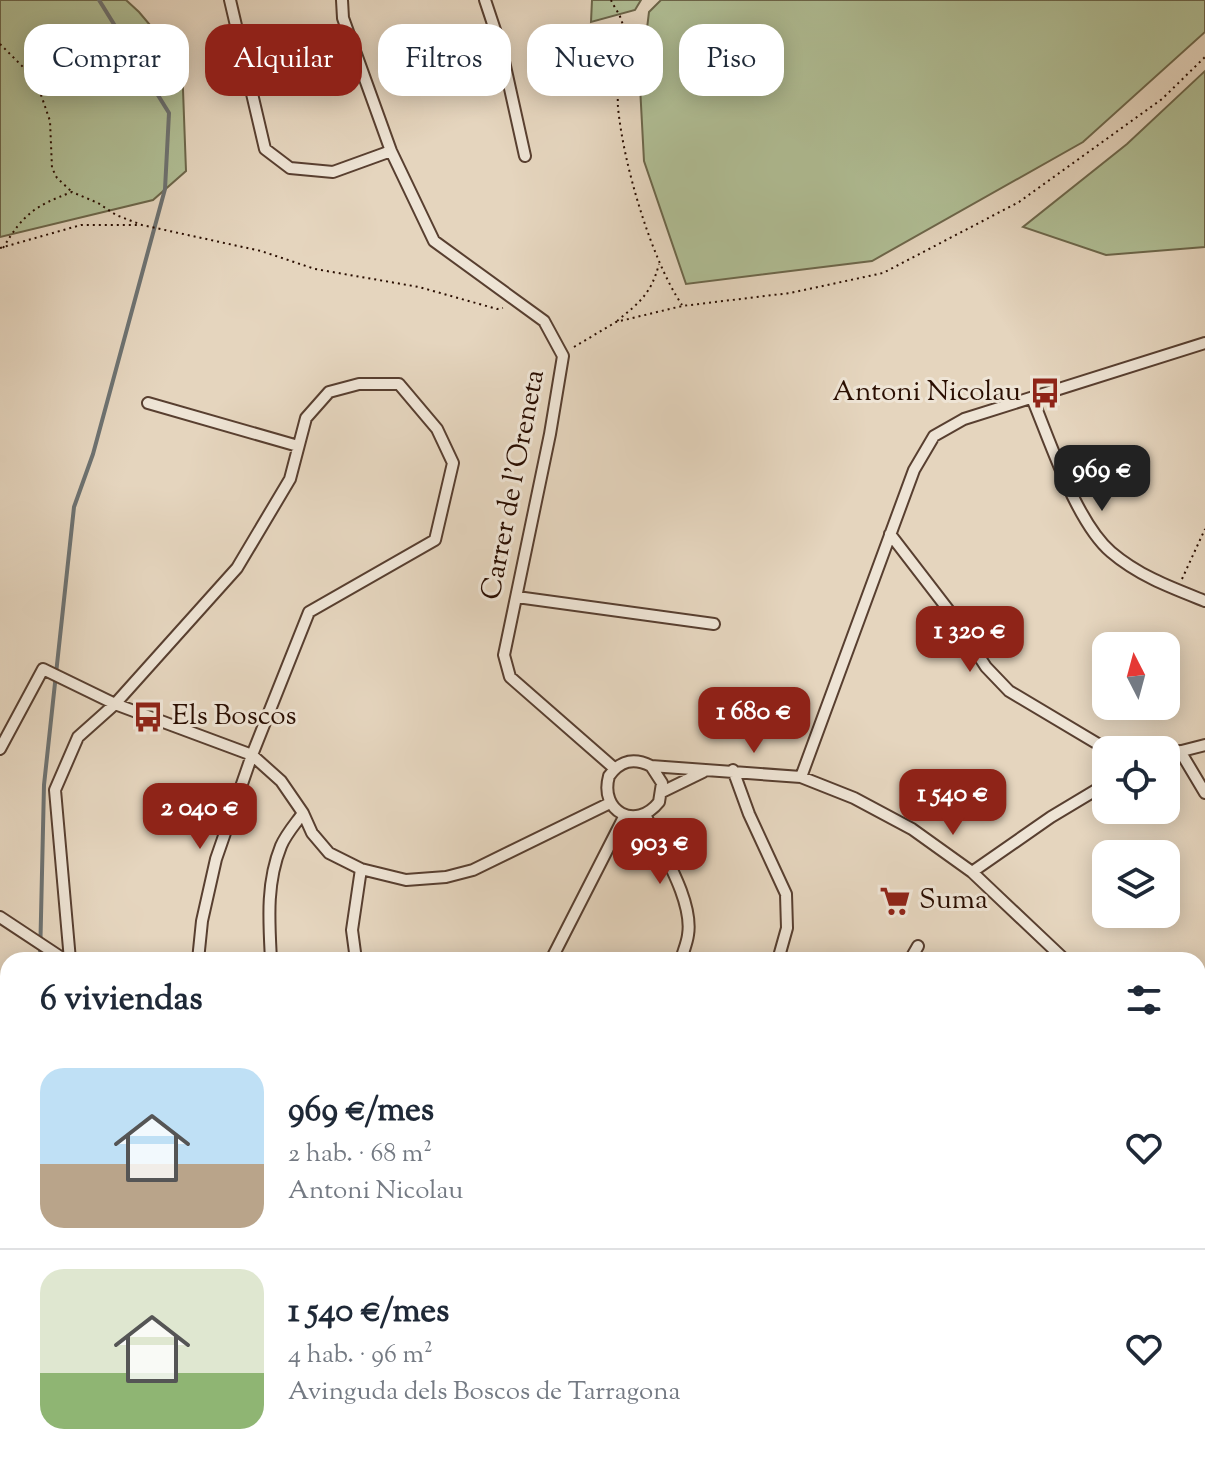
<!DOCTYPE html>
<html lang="es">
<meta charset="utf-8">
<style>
body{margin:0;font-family:"Sorts Mill Goudy",serif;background:#f6f6f7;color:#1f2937;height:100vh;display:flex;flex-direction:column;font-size:30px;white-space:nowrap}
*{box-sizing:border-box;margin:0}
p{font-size:26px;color:#747a83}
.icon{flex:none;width:44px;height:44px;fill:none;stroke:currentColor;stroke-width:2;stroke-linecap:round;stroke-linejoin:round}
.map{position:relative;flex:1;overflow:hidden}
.sheet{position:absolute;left:0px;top:952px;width:1206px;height:514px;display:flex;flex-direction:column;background:#fff;border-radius:24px 24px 0 0;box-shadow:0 4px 20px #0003}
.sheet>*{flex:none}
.hud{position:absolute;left:24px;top:24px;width:800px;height:72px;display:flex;gap:16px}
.needle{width:52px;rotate:354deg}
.fabs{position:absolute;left:1092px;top:632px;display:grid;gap:16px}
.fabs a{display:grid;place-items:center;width:88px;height:88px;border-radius:16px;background:#fff;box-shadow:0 4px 20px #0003;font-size:40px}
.price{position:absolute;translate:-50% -68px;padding:0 18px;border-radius:16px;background:#8f2418;color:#fff;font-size:26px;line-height:52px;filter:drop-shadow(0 2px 4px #0008)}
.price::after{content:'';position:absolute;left:50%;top:48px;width:24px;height:18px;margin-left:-12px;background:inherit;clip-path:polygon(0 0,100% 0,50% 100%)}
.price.on{background:#222;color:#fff}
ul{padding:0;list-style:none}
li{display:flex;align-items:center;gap:24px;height:200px;padding:0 40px}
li+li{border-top:2px solid #e0e1e3}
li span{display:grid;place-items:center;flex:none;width:224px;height:160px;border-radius:24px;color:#555}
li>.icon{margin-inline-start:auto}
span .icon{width:96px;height:96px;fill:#fffc;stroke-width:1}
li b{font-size:34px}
h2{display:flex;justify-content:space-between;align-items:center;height:96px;padding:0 40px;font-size:34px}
.chip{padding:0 28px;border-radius:24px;background:#fff;box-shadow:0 4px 20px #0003;font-size:28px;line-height:72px}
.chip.on{background:#8f2418;color:#fff}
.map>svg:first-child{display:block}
.green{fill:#b0be95;stroke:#6c664a;stroke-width:2}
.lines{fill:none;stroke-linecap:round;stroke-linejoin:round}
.stream{stroke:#6d7271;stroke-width:4}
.street-casing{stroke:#583f30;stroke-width:14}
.path{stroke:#290d00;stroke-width:2;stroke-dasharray:2 4;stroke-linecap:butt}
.street{stroke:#eee4d5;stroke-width:10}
.labels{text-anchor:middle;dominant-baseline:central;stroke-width:6;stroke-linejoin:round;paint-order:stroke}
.poi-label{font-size:28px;fill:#290d00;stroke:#eee4d5;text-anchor:start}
.street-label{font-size:28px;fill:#290d00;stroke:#eee4d5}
</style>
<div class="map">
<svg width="1205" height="1465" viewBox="0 0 1205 1465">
<rect width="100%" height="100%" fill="#e5d5be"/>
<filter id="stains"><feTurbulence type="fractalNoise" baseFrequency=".0025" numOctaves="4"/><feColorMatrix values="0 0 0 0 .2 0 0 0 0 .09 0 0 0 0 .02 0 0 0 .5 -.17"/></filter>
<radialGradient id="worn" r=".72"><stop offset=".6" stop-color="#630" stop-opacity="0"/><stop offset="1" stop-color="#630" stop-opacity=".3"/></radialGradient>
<!-- green -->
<path class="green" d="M0 0H126L139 12 182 63 186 171 153 200 0 237Z
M592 0H641L635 10 591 22Z
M661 0H1205V32L1083 142 872 261 686 284 644 161 640 86 649 12Z
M1205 71V247L1106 255 1023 227 1127 144Z
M0 1405 8 1410V1458H468L474 1465H0Z"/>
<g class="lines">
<!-- stream -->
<path class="stream" d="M40 960 44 785 74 507 93 454 165 189 169 113 99 0
M0 1120 8 1105"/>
<!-- street casing -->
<g class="street-casing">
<path id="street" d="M230 0 265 149 290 168 333 172 391 151
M342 0 343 18 391 151 434 241 544 321 563 356 550 434 504 655 510 677 614 768
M485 0 501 48 525 156
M1032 398C1050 441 1076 522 1111 552 1139 576 1172 588 1205 601
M148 403 298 446
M890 534 950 612 986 667 1009 691 1108 750
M517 597 714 624
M0 749 43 669 115 704 252 755 281 781 303 813 312 833 329 853 361 869 406 880 446 877 473 870 610 803
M1180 751 1205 793
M1166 755 1205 745
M651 766 662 783 659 802C636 831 599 812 609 776 620 761 633 757 651 766L801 777 854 798 912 829 972 872 1065 960
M733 770 749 814 786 894 787 928 778 960
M801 777 914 470 934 436 964 419 1205 343
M662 792 703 772
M645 814C659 847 694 900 688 935 687 943 683 952 681 960
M972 872 1051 817 1106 784
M0 917 65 960
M70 960 55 790 78 737 115 704 237 568 290 479 306 418 329 392 359 384H399L437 429 453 463 435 540 309 612 252 755 216 859 202 921 198 960
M271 960C269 921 266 883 281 846 286 834 296 823 303 813
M356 960 352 930 361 869
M551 960 625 815
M910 960 918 946
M1198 1113 1205 1129
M1198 1170 1205 1168
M1198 1446 1205 1449
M515 1458 523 1465
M831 1458 832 1465"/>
</g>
<!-- path -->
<path class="path" d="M611 0C614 7 620 14 622 22 628 41 616 84 618 107 623 163 651 259 682 305
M0 44 30 74 39 89 50 121 52 168 57 178 71 191
M0 248 81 225H137
M3 248C24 213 35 206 72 192L98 203 116 215 142 225 261 251 315 269 419 287 497 309 503 308
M617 321C640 302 651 294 659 264
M574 347 616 322 682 306 790 293 883 273 1019 202 1162 99 1205 57
M1182 579 1205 529
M0 1102 8 1096
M58 1465 61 1458"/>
<!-- street -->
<use href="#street" class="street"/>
</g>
<!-- icons -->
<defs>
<g id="bus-bare" transform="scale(2.4)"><path d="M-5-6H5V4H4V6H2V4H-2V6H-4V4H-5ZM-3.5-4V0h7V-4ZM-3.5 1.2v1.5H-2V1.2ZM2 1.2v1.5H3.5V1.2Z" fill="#8f2418" stroke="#eee4d5" stroke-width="2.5" paint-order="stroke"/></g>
<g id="supermarket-bare" transform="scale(2.4)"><path d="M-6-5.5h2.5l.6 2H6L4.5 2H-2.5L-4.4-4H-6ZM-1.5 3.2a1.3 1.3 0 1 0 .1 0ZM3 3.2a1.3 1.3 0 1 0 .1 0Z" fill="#8f2418" stroke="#eee4d5" stroke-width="2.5" paint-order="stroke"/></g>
</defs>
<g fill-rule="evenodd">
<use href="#bus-bare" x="1045" y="393"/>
<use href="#bus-bare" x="148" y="717"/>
<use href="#supermarket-bare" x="895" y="901"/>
</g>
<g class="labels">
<!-- poi labels -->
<g class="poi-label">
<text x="1021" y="393" text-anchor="end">Antoni Nicolau</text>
<text x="172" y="717">Els Boscos</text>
<text x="919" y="901">Suma</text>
</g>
<!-- street labels -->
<g class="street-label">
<text transform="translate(514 485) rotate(-79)">Carrer de l'Oreneta</text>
</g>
</g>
<rect width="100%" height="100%" filter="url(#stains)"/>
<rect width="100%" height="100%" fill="url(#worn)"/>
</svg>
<div class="fabs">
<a><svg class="needle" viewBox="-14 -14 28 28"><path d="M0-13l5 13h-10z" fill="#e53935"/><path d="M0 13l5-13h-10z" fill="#747a83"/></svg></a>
<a><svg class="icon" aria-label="locate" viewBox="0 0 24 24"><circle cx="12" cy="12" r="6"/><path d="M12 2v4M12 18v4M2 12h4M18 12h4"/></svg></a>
<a><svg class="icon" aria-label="layers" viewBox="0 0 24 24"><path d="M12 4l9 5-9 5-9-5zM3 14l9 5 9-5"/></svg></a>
</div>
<b class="price on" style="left:1102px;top:513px">969 €</b>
<b class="price" style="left:970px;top:674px">1 320 €</b>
<b class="price" style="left:754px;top:755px">1 680 €</b>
<b class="price" style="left:953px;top:837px">1 540 €</b>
<b class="price" style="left:200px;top:851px">2 040 €</b>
<b class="price" style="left:660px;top:886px">903 €</b>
<div class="hud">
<a class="chip">Comprar</a>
<a class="chip on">Alquilar</a>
<a class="chip">Filtros</a>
<a class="chip">Nuevo</a>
<a class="chip">Piso</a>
</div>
<section class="sheet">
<h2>6 viviendas<svg class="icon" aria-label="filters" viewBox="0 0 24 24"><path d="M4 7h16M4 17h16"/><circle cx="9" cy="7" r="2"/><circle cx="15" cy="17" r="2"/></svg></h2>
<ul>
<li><span style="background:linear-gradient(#bfe0f5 60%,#b9a48a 0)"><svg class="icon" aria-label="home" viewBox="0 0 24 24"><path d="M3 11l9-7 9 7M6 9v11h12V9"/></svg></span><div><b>969 €/mes</b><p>2 hab. · 68 m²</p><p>Antoni Nicolau</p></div><svg class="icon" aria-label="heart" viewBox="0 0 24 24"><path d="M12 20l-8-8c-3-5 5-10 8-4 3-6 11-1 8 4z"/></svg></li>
<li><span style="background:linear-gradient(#dfe7d0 65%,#8fb573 0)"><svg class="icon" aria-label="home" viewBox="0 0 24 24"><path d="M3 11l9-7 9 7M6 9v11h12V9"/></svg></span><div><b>1 540 €/mes</b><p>4 hab. · 96 m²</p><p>Avinguda dels Boscos de Tarragona</p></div><svg class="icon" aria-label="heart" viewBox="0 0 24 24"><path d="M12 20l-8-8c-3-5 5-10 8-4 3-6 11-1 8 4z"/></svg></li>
</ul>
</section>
</div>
